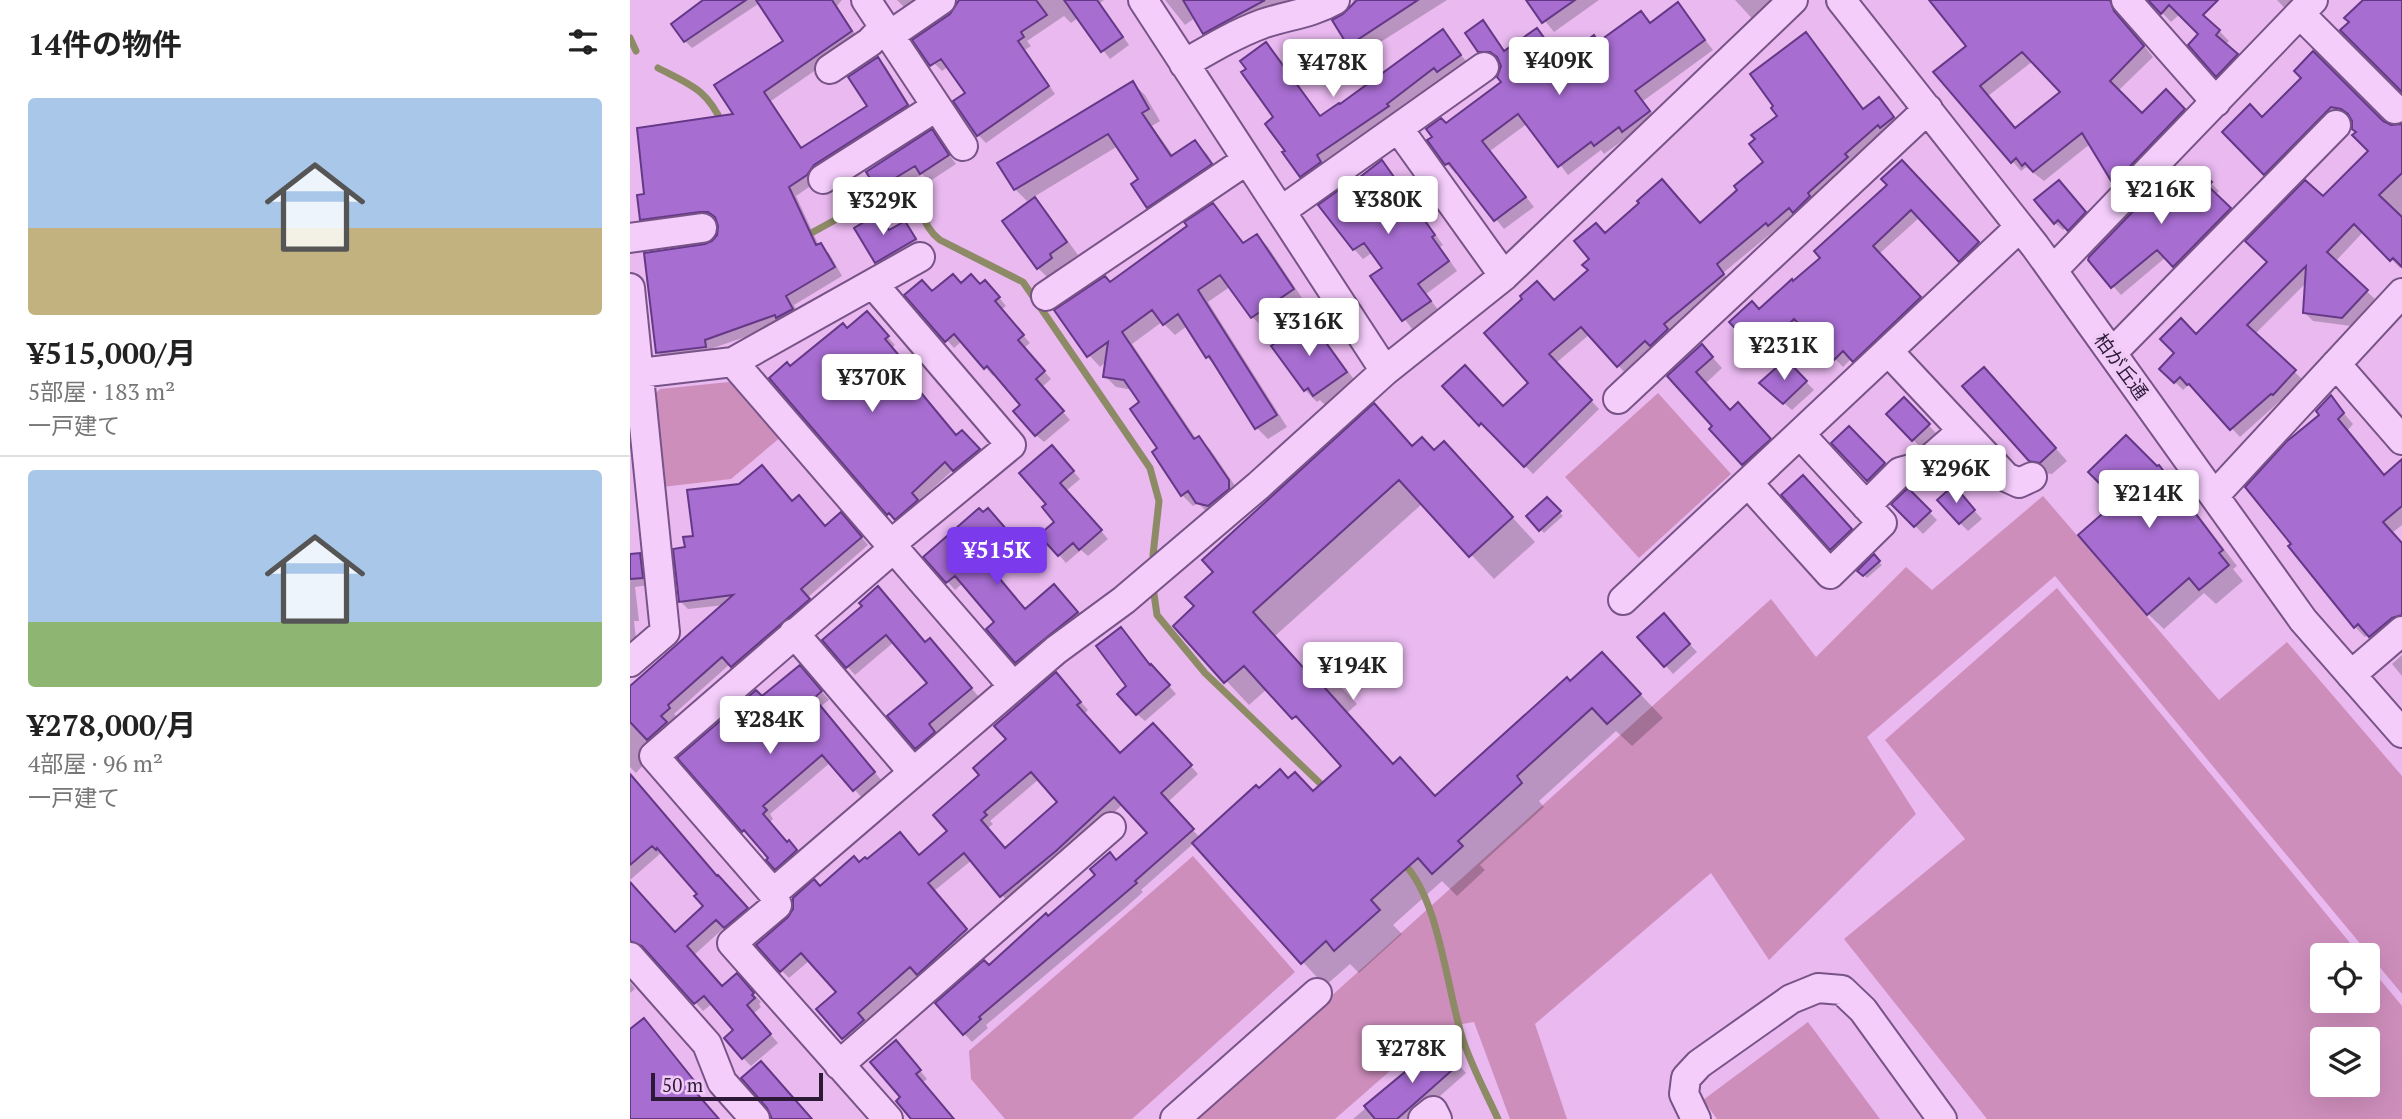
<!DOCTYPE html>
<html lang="ja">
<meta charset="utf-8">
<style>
body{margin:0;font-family:"PT Serif","Noto Sans JP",serif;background:#f2f2f2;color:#222;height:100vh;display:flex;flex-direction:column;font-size:26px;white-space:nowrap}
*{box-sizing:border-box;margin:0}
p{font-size:23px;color:#767676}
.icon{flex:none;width:38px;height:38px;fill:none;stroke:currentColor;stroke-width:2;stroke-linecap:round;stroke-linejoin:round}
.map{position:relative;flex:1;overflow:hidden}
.sheet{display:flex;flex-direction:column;background:#fff;width:630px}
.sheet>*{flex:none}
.tools{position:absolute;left:1680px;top:943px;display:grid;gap:14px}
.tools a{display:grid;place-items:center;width:70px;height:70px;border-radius:7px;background:#fff;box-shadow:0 7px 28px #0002;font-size:35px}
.scale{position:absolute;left:21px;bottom:18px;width:172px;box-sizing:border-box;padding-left:7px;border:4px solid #2b1935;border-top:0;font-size:19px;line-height:24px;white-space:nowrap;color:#2b1935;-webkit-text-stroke:5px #f1c9f7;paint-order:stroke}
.price{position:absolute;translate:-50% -60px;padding:0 16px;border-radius:7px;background:#fff;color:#222;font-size:23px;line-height:46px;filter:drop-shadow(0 2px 4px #0008)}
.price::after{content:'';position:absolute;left:50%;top:42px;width:21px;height:16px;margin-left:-10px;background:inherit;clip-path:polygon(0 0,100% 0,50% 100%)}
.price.active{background:#7c3aed;color:#fff}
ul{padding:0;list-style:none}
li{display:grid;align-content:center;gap:14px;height:371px;padding:0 28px}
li+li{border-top:2px solid #e0e0e0}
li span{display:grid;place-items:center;height:217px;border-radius:7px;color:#555}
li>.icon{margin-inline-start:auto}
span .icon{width:126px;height:126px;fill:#fffc;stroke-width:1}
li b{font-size:30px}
h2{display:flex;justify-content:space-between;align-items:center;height:84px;padding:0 28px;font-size:30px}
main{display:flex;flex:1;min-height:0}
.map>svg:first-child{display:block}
.green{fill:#ce8ebc;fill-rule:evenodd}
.shadow{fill:#0003;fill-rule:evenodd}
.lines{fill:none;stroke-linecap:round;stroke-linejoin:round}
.stream{stroke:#8d8a66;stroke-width:7}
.building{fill:#a76dd1;stroke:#643887;stroke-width:2;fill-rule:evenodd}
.minor-casing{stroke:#775387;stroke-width:32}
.minor{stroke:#f4cdfb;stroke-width:28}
.labels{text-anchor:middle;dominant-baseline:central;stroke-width:7;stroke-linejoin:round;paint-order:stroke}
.street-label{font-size:19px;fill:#2b1935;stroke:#f1c9f7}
</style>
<main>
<section class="sheet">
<h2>14件の物件<svg class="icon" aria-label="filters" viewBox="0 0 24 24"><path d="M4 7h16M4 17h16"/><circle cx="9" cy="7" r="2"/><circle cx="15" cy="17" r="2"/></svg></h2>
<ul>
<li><span style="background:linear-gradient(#a9c7e8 60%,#c2b280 0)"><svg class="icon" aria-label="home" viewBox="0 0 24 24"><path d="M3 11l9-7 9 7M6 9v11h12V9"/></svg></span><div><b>¥515,000/月</b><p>5部屋 · 183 m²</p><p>一戸建て</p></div></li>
<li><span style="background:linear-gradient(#a9c7e8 70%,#8fb573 0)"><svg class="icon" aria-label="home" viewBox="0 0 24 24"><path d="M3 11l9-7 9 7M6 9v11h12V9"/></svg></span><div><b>¥278,000/月</b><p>4部屋 · 96 m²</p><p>一戸建て</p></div></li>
</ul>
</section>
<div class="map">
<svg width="1772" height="1119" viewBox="0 0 1772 1119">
<rect width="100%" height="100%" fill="#e9b9f0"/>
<!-- green -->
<path class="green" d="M99 382 108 384 152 436 101 479 32 487 22 397 30 389Z
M1028 393 1101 474 1009 558 935 477Z
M1413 496 1589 700 1657 642 1772 776V994L1425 576 1237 737 1286 814 1139 960 1081 873 905 1024 937 1119H880L844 1022 809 1028 705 1119H565L1141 599 1186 657 1276 567 1302 590Z
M1427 588 1730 955 1692 956V1001H1738V965L1772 1006V1119H1357L1214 939 1335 839 1255 740ZM1692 1040H1738V1085H1692Z
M563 856 665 972 502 1119H375L341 1079 339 1051Z
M1178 1022 1250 1119H1087L1073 1100Z"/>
<!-- shadow -->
<path class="shadow" d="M77 0H134L62 48 55 41Z
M160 0H212L207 6 229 40 141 101 173 149 240 106 248 59 256 67 285 114 166 196 189 246 199 253 212 276 164 305 170 318 83 348V355L37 360 28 352 83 243 89 236 88 220 80 219 20 227 12 219 16 195 106 115 155 41Z
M267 0H289L276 9Z
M332 0H474L470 3 499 45 480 59 448 18 441 23 434 16 397 41 401 46 395 50 425 94 356 143 348 135 337 93 319 66 312 71 304 63 322 15Z
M535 0H666L641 17 585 43 575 33 565 18 555 25Z
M723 0H817L730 55 720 45 721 10Z
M898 0H969L924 32Z
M1105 0H1161L1128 25Z
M1303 0H1492L1489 4V15L1523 57 1488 91 1512 115 1536 92 1563 120 1494 192 1484 183 1460 144 1414 181 1396 167 1391 171 1305 72 1338 46ZM1403 61 1433 92 1386 130 1358 96Z
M1520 0H1559L1599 41 1595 45 1616 65 1597 85 1587 76 1570 34 1550 14 1541 22Z
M1647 0H1675L1661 15Z
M1048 5 1083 50 1013 101 1028 121 1003 140 999 136 974 154 971 150 938 175 898 123 860 151 904 207 874 229 828 172 826 174 817 164 800 141 816 124 873 82 870 60 859 61 850 51 853 23 876 52 907 30 931 61 963 37 969 43 1021 24Z
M812 31 839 65 818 80 815 77 765 114 681 186 671 176 657 151 646 118 618 69 636 45 645 54 691 118Z
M1674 78 1760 127 1772 125V266L1770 268 1734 231 1705 262 1745 299 1721 326 1683 321 1675 313 1677 282 1625 334 1673 380 1652 402 1650 401 1610 437 1559 384 1553 390 1532 369 1639 262 1693 199 1741 151 1721 117 1710 115 1644 182 1595 132 1632 119Z
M503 84 515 95 530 121 522 126 544 157 565 142 577 154 592 176 530 218 518 207 511 179 488 146 397 201 385 189Z
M1257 108 1271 126 1148 233 1145 230 1093 273 1101 283 996 374 960 334 926 363 969 409 903 474 860 430 858 432 815 386 874 408 900 383 925 302 960 271 962 259 976 235 1071 225 1234 111Z
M302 132 326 164 300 181 292 174 256 196 238 172Z
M1272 162 1356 251 1338 268 1290 217 1249 254 1297 306 1232 368 1222 358 1213 367 1173 326 1138 360 1102 322 1130 311 1193 258 1260 185Z
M752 163 761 172 813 245 810 247 827 271 796 294 809 311 783 330 742 277 754 269 743 252 733 259 724 249 712 193Z
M1567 170 1589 191 1585 195 1608 217 1552 273 1536 257 1491 295 1460 260Z
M1437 190 1462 221 1447 237 1437 227 1433 230 1425 223Z
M405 199 417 212 448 255 431 267 433 271 420 280 408 268 374 222Z
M583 205 615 244 627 236 638 247 674 301 634 328 622 317 601 286 578 302 657 427 638 439 627 428 587 367 577 357 557 326 545 335 532 322 502 344 567 440 569 438 580 449 610 493 579 514 568 503 563 506 552 495 529 449 512 403 503 390 486 387 475 376 477 361 470 367 459 355 480 284 560 227Z
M249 215 261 231 275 223 292 247 253 270 246 262Z
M331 285 350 286 363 290 376 306 371 310 400 343 394 348 421 379 412 387 440 420 414 442 406 435 393 405 366 373 363 376 332 341 324 348 317 340 302 293Z
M244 321 265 345 262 348 285 374 279 379 327 436 340 440 356 458 333 478 324 469 289 501 295 509 274 526 258 514 160 368 218 330Z
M679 322 691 334 728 385 697 407 690 400 687 402 675 390Z
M1082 357 1092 368 1075 384 1100 412 1118 415 1150 450 1124 475 1081 429 1085 426 1040 376Z
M1156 361 1184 390 1162 410 1140 391Z
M1366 381 1437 461 1422 474 1413 473 1400 460Z
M1701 398 1723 424 1717 431 1755 476 1766 467 1772 474V525L1762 533 1772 544V628L1751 646 1739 634 1735 637 1725 627 1663 544 1692 416Z
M1274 400 1306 433 1291 448 1259 414Z
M744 406 783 447 805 451 814 443 905 542 864 579 793 503 645 636 681 676 692 667 727 704 717 713 764 765 770 759 806 797 972 654 1033 718 1002 746 986 731 909 801 914 807 850 865 855 870 827 896 812 881 763 925 772 934 729 973 720 964 695 986 564 843 511 890 513 892 495 908 356 1025 358 1028 342 1042 307 1004 359 967 519 833 493 804 434 859 379 903 342 860 304 891 343 937 296 981 288 974 235 1022 240 1028 221 1046 188 1010 209 992 180 960 159 978 151 970 191 888 230 864 290 857 319 831 351 775 378 740 433 682 458 710 454 714 490 755 531 733 568 774 538 802 570 838 629 791 659 780 684 793 714 767 637 689 619 705 545 626 567 607 585 572ZM409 779 429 802 376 850 357 829 363 824 360 821Z
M1219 428 1262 472 1246 488 1204 443Z
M429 455 450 479 436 491 478 539 458 556 451 550 436 563 429 555 427 522 418 504Z
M1529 467 1544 483 1607 566 1603 569 1613 581 1586 604 1574 593 1534 629 1518 614 1490 501Z
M1185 489 1233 542 1214 561 1154 495Z
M1278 490 1307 520 1293 534 1264 504Z
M1331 496 1352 519 1338 531 1330 523Z
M917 499 933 516 914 533 898 516Z
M163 503 196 528 219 522 238 545 177 598 186 608 110 674 100 664 44 714 46 716 38 724 44 731 6 773 0 767V687L95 605 58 609 50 601 57 549 65 537Z
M366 518 384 539 355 563 396 611 432 594 455 620 394 670 358 629 366 622 333 583 325 590 296 557Z
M10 555 18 563 20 585 5 587 9 621H4L7 648 0 655V556Z
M1244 557 1252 565 1237 578 1230 571Z
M234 607 295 644 308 648 349 697 305 733 312 741 294 756 260 717 299 683 264 642 225 675 194 640Z
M1041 624 1067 652 1043 674 1010 637Z
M491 629 546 694 515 721 507 714 499 686Z
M1772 655V676L1762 664Z
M177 675 199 700 191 706 252 781 232 798 201 762 140 814 143 819 139 823 174 859 154 876 123 837 121 838 113 831 50 758 132 699Z
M0 776 124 917 103 935 95 927 64 955 93 988 115 984 131 1002 129 1004 131 1007 123 1014 148 1043 121 1066 113 1058 106 1030 83 1003 73 1011 20 952 14 949 6 948 0 951V912L45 934 75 906 69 894 31 853 0 880Z
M0 982 5 989 0 993Z
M22 1028 73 1092 68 1096 88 1119H0V1029Z
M810 1045 836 1073 784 1119H723Z
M273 1050 297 1079 292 1083 323 1119H283L273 1097Z"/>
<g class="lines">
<!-- stream -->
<path class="stream" d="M0 38 6 51
M28 68C61 85 77 89 93 125
M174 237 260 190 273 188C293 202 290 225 310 240L393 282 520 468 529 501 523 555
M524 594 527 615 575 673 696 789
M773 863C809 897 817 991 833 1040 842 1067 856 1093 868 1119"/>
</g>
<!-- building -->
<path class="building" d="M73 0H116L54 42 41 24Z
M126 0H202L222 31 134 92 171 148 237 106 218 77 248 57 278 105 184 165 177 175 159 187 186 245 191 243 205 267 156 296 163 309 146 318 145 315 75 340 76 347 26 353 14 253 75 244 82 241 87 235 88 226 85 217 78 212H70L10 220 7 195 14 194 7 128 103 114 84 85 153 41Z
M329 0H406L417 15 391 32 394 37 388 41 419 86 347 136 323 101 335 93 311 59 300 66 282 40 320 14Z
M434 0H467L493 37 471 52Z
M553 0H635L573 34Z
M727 0H788L718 46 702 20 713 14Z
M896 0H945L912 23Z
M1299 0H1480L1484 11 1514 46 1480 81 1512 113 1536 89 1555 109 1483 184 1452 133 1403 172 1395 163 1392 166 1386 158 1381 163 1303 72 1336 46ZM1392 52 1430 92 1385 128 1350 86Z
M1518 0H1588L1573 15 1590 30 1586 35 1608 54 1586 77 1558 45 1568 34 1539 5 1531 14Z
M1733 0H1772V92L1710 30 1719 22 1714 18Z
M1048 2 1075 40 1005 91 1020 111 992 132 989 127 964 146 961 142 928 167 888 114 852 141 896 197 864 221 819 163 815 165 797 140 802 137 796 129 811 118 816 123 871 82 867 77 871 66 867 57 860 52H848L835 33 853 20 874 51 907 28 930 60 964 35 968 42 1011 11 1020 23Z
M813 29 831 55 807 72 804 68 757 104 759 106 687 155 691 162 670 177 652 152 655 151 635 124 643 117 611 72 616 69 610 61 636 42 690 116 709 103 710 104Z
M1176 32 1233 109 1249 97 1264 117 1250 128 1248 125 1215 154 1218 157 1178 193 1180 196 1163 213 1159 208 1138 226 1136 223 1087 264 1094 274 1034 324 1038 329 1020 346 1015 341 987 367 951 327 919 354 962 400 894 467 851 423 849 426 812 386 835 365 873 406 898 383 854 333 892 299 890 296 907 281 924 300 958 270 952 265 959 259 944 241 966 223 975 233 1009 203 1007 201 1032 179 1070 223 1107 190 1104 186 1133 162 1119 144 1125 139 1121 135 1147 116 1141 108 1143 106 1120 74Z
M1683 51 1753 121 1761 125 1772 124V173L1749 195 1772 217V267L1763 258 1760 261 1724 224 1697 252 1738 290 1712 318 1673 313 1676 266 1617 325 1666 370 1643 395 1641 394 1600 430 1559 384 1557 385 1550 377 1544 383 1529 369 1544 353 1530 339 1551 318 1566 334 1637 262 1615 241 1675 180 1693 196 1738 151 1722 135 1726 132 1722 129V121L1718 114 1711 109 1701 107 1634 175 1592 132 1620 104 1632 117 1671 78 1664 71Z
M503 81 519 109 512 113 541 156 565 140 582 164 517 208 501 184 508 179 478 134 384 190 367 163Z
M302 129 319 155 290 174 285 166 247 189 236 172Z
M752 160 805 235 802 237 819 261 788 284 801 301 772 321 740 276 752 268 734 243 723 250 688 205 710 189 712 191Z
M1272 160 1349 242 1329 262 1281 210 1243 246 1291 297 1247 339 1223 362 1213 351 1204 360 1164 319 1129 353 1099 322 1122 301 1129 309 1162 279 1163 281 1190 258 1184 251 1257 185 1251 179Z
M1567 168 1582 182 1578 186 1601 208 1543 267 1527 250 1481 288 1458 260 1459 257 1540 173 1549 181 1556 173 1559 176Z
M1429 180 1456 212 1438 231 1428 220 1424 224 1404 200Z
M405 197 437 242 420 254 422 258 407 269 372 221Z
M583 203 613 243 627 234 664 289 621 318 590 275 568 290 647 415 625 429 579 356 576 358 548 314 533 325 522 310 492 332 564 439 569 436 599 480V489L578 506 566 503 558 491 551 496 522 452 527 448 500 409 509 402 494 380 473 377 478 342 457 357 424 310 475 276 480 282 557 226 554 222Z
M249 213 259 230 275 221 286 239 245 263 224 228Z
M323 274 331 283 341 274 350 284 355 280 370 297 365 301 394 335 388 340 415 371 406 379 434 411 405 436 383 411 390 405 357 366 354 369 324 334 315 342 274 295 292 280 302 291Z
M237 311 259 336 255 339 278 366 273 371 326 435 332 430 350 449 323 471 315 462 282 493 288 500 265 520 259 513 257 515 139 378 157 362 160 366 213 323 217 328Z
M679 319 717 372 683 396 678 388 674 391 641 346Z
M1072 344 1083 357 1066 372 1100 410 1108 402 1141 439 1112 465 1079 429 1082 426 1037 376Z
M1156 359 1177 381 1153 404 1129 383Z
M1354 367 1426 448 1410 463 1399 461 1332 386Z
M1701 395 1714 413 1708 419 1754 475 1772 459V506L1753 522 1772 543V615L1762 618 1739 637 1728 624 1724 628 1658 546 1661 544 1615 487 1656 442 1689 415 1686 411Z
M1274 397 1300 424 1282 441 1256 414Z
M744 403 782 446 792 437 804 450 814 441 883 517 839 557 769 480 623 612 680 675 692 664 705 679 695 688 763 764 770 757 805 796 937 677 940 681 972 652 1011 694 977 724 962 708 887 776 892 783 828 841 833 846 802 874 788 858 741 900 750 910 704 951 696 941 671 964 562 843 626 785 629 788 650 769 658 778 665 772 683 791 711 766 666 716 662 719 614 666 594 683 543 626 564 606 555 597 583 572 572 560Z
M1219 426 1255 463 1237 481 1201 443Z
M1496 435 1527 466 1529 465 1593 550 1589 553 1599 565 1569 590 1559 578 1517 615 1448 535 1487 501 1458 472Z
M422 445 444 471 430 483 472 530 449 550 443 543 428 556 409 535 424 522 412 507 416 504 389 473Z
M132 465 162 501 169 495 195 526 211 512 232 537 171 589 180 599 101 667 92 657 38 705 40 708 31 716 37 722 17 740 0 722V686L103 595 49 602 43 549 55 547 53 537 63 536 57 490 109 484Z
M1173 475 1222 529 1200 550 1151 495Z
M1324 485 1345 510 1329 524 1307 500Z
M1278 488 1301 511 1284 527 1261 504Z
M917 497 931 511 909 531 896 516Z
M349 508 353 512 358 508 377 530 349 554 395 609 424 584 448 612 385 663 356 629 364 622 325 576 316 583 293 557Z
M10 553 13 578 0 579V554Z
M1244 554 1250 561 1233 576 1227 571Z
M248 586 295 642 300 638 342 688 299 724 305 732 285 749 257 716 297 683 256 635 216 668 192 640 232 606 229 603Z
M1034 613 1060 644 1034 667 1007 637Z
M491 627 520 665 521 664 540 685 506 715 487 694 496 686 466 646Z
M170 665 192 691 184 698 245 772 223 791 192 755 133 806 137 810 133 814 157 842 159 840 167 850 145 870 136 860 138 858 114 830 112 832 47 758 126 690 132 696Z
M426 672 451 702 447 705 490 753 523 723 562 765 531 793 564 829 505 881 507 883 487 900 349 1017 351 1019 333 1035 305 1003 354 960 359 965 416 913 418 916 465 875 460 869 480 852 486 860 517 833 484 797 426 851 370 897 334 853 298 883 337 929 287 975 280 967 228 1013 234 1020 212 1039 186 1009 206 992 171 953 150 972 126 945 158 917 163 909V898L184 879 190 886 224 856 229 862 235 857 237 859 270 832 289 855 317 831 303 815 349 775 343 768 376 739 364 726ZM401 772 427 802 375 848 351 820 357 815 354 812Z
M0 774 87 876 88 875 118 908 94 928 86 920 57 946 92 986 107 973 124 993 122 995 125 998 117 1005 141 1034 112 1059 94 1038 103 1030 74 996 64 1004 12 946 0 941V882L45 932 73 906 64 896 67 894 27 848 26 850 22 846 0 865Z
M14 1018 66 1083 62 1088 89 1119H0V1029Z
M266 1040 291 1070 286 1074 324 1119H281L266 1101 270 1097 240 1062Z
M810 1043 829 1064 767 1119H745L734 1106Z
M131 1061 182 1119H142L137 1108 111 1078Z"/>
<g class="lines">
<!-- minor casing -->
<g class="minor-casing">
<path id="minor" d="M236 0 333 146
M513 0 755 371
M1211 0 1405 246 1673 620 1772 733
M1496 0 1586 102
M1670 14 1765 109
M260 35 311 0
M554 64C580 49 605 34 632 24 658 15 680 14 705 0
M200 69 240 42 254 27
M768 128 874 276
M193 179 306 107
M651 211 854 67
M0 238 72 228
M1423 270 1683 0
M244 285 381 445 261 544
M0 288 35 632 0 662
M416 296 617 160
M1258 351 1376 477 1389 483 1402 477
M1482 353 1706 125
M103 362 290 257
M1706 364 1772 440
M0 374 103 362 383 686
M988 399 1298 109
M1118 483 1200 574 1252 523 1170 434
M1585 495 1772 293
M1236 506 1270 472 1292 466 1332 431
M993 600 1390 227
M164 633 283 772
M1721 675 1772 631
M143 893 24 756 264 548
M0 957 77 1044 92 1082 125 1119
M209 1065 481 827
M258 1119 102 943 147 905 143 893 426 650 494 600 628 486 755 371 874 276 1163 0
M545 1119 687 993
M793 1119 803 1111 807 1119
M1066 1119 1054 1094 1056 1078 1069 1064 1161 999 1188 988 1212 990 1233 1010 1312 1119"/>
</g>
<!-- minor -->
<use href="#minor" class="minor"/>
</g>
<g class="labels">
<!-- street labels -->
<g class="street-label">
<text transform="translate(1492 366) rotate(54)">柏が丘通</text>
</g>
</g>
</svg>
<div class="tools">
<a><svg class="icon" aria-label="locate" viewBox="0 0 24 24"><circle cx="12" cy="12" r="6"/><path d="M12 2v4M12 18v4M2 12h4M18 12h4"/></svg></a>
<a><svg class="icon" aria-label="layers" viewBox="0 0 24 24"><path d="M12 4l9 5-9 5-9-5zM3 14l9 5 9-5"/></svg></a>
</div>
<div class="scale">50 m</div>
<b class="price" style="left:929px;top:97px">¥409K</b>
<b class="price" style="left:703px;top:99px">¥478K</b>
<b class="price" style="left:1531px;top:226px">¥216K</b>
<b class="price" style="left:758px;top:236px">¥380K</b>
<b class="price" style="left:253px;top:237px">¥329K</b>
<b class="price" style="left:679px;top:358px">¥316K</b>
<b class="price" style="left:1154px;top:382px">¥231K</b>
<b class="price" style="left:242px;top:414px">¥370K</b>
<b class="price" style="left:1326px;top:505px">¥296K</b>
<b class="price" style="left:1519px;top:530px">¥214K</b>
<b class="price active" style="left:367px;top:587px">¥515K</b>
<b class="price" style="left:723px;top:702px">¥194K</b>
<b class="price" style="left:140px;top:756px">¥284K</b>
<b class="price" style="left:782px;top:1085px">¥278K</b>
</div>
</main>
